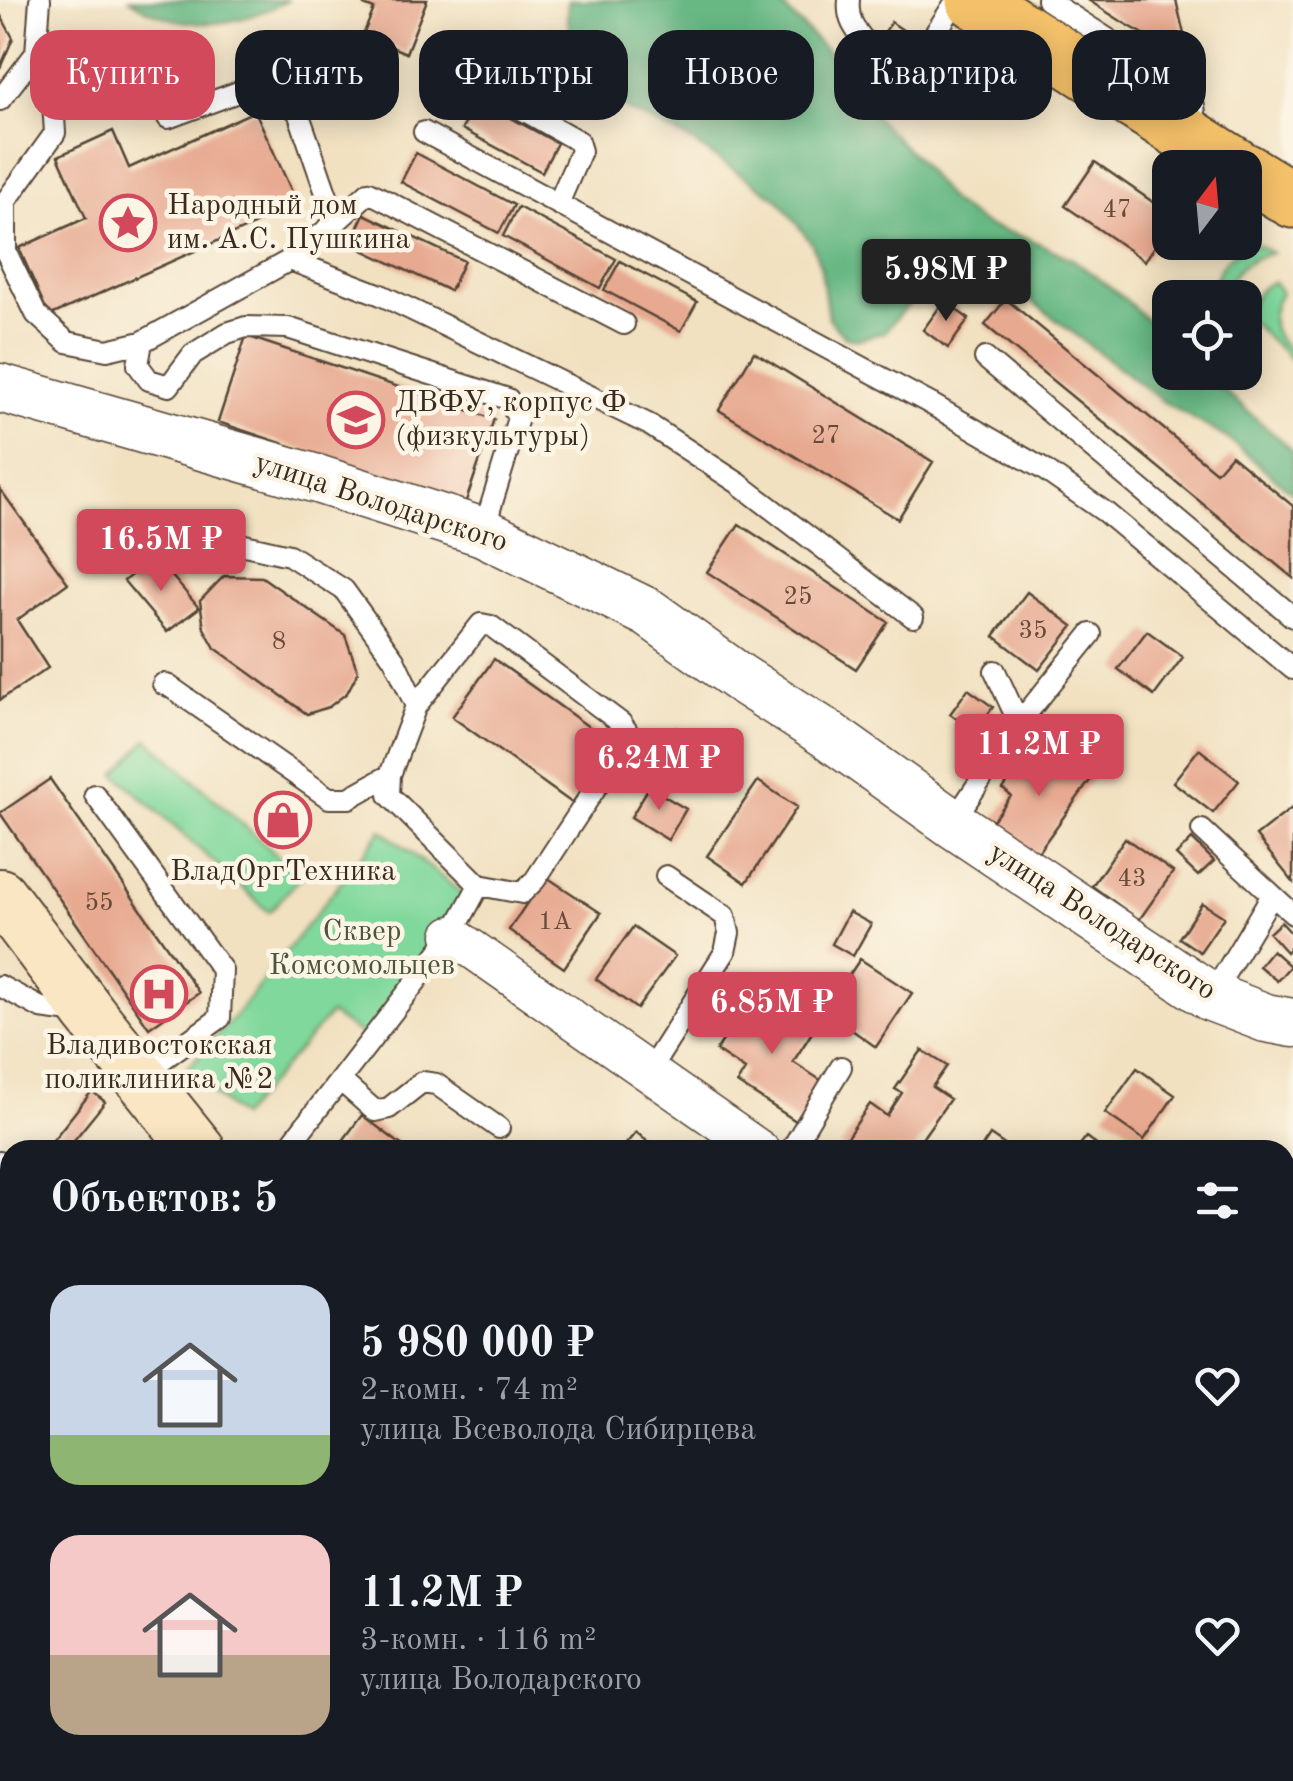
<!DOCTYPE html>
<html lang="ru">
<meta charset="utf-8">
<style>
body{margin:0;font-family:"Old Standard TT",serif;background:#20242c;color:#f1f3f6;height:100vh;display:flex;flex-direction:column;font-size:38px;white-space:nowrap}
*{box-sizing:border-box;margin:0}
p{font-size:32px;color:#9ea1a6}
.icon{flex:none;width:55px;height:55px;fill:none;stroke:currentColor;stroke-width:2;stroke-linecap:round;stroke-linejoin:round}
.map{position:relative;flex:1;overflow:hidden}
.drawer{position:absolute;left:0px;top:1140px;width:1295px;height:642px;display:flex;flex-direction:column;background:#171b24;border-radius:30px 30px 0 0;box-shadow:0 5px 25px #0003}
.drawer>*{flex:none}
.banner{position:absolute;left:30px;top:30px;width:1235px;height:90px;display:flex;gap:20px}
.needle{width:65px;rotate:16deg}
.fabs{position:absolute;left:1152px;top:150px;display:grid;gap:20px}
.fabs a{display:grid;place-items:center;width:110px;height:110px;border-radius:20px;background:#171b24;box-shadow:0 5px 25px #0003;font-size:50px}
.price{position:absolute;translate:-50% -85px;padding:0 22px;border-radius:10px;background:#d1495b;color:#fff;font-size:32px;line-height:65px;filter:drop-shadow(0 2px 5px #0008)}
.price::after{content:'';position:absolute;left:50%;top:60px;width:30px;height:22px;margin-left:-15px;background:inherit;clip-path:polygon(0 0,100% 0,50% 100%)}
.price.active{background:#222;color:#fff}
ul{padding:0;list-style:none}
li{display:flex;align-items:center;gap:30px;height:250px;padding:0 50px}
li span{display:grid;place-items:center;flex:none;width:280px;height:200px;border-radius:30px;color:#555}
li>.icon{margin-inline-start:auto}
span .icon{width:120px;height:120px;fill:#fffc;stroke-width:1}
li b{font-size:42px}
h2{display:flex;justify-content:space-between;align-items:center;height:120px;padding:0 50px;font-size:42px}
.pill{padding:0 35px;border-radius:30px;background:#171b24;box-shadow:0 5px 25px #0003;font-size:35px;line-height:90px}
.pill.active{background:#d1495b;color:#fff}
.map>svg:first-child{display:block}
.green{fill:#80d89c;stroke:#5e815d;stroke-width:2.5}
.forest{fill:#68b884;stroke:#527151;stroke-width:2.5}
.building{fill:#e7a990}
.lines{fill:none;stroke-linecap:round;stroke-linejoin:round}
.service-casing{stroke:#564536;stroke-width:24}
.minor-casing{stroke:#564536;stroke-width:41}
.tertiary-casing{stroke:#564536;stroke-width:51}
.secondary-casing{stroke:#564536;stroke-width:56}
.primary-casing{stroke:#564536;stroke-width:59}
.service{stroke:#fff;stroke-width:20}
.minor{stroke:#fff;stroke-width:38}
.tertiary{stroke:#fff;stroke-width:48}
.secondary{stroke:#fbe6c4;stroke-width:52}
.primary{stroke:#f4c16b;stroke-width:55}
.labels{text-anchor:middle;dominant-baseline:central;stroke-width:9;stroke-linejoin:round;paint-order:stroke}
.number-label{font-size:25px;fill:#664a3a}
.poi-label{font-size:30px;fill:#3b2a1e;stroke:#fcf5e5;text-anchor:start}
.street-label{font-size:30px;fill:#3b2a1e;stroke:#fcf5e5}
.park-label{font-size:30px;fill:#4c563e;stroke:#fcf5e5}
</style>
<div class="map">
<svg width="1293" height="1781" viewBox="0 0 1293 1781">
<rect width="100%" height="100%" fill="#fcf5e5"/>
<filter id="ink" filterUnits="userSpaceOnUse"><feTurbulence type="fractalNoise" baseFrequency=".01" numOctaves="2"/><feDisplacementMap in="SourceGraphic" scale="20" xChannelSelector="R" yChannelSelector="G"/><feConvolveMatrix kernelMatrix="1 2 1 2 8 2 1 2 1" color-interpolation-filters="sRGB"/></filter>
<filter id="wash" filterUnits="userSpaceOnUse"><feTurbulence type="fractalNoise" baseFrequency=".0048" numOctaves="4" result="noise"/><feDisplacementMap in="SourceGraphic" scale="40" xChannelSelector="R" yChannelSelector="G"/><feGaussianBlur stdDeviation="2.25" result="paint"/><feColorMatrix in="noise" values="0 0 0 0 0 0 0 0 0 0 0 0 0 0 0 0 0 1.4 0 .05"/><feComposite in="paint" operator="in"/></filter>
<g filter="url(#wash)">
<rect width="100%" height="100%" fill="#f1e1c1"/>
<!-- green -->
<path class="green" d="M1258 245 1272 253C1247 259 1232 269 1224 294L1215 284C1219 262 1236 246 1258 245Z
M1274 282 1281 293C1267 316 1270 337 1293 352V361L1248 319C1250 303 1257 286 1274 282Z
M148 739 301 877 269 912 116 774Z
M382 830 473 902 366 1038 330 1014 240 1117 186 1070 240 1010Z
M1293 1384V1474L1285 1471V1388Z
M19 1773H147L160 1781H53Z"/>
<!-- forest -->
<path class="forest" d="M130 0H289C235 28 183 34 130 0Z
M568 0H772L786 10 828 52 874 116 914 156 951 202 985 225 1027 238 1074 260 1126 300 1170 343V372L1204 373 1293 451V493L1227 438 1164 402 1013 287 971 273 918 294 883 333 859 339 845 337 828 318 821 268 812 244 778 199 686 138 626 109 592 76 572 39 567 17Z"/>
<g id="blocks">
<!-- building -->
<path class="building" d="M366 0H427L406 53 363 35 374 9 364 5Z
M1088 0H1176L1190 60 1124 23Z
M0 14 13 38 0 68Z
M891 22 918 40 906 57 880 40Z
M478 100 557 143 542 172 462 129Z
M255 111 298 205 49 316 19 248 86 218 58 156 113 131 129 168Z
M416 153 514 205 499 233 401 182Z
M1095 162 1170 214V224L1145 261 1065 206Z
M518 207 616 259 600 288 503 236Z
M364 214 464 261 450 291 350 244Z
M620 261 697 302 681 331 604 290Z
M1006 299 1216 472 1231 455 1293 506V578L985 325Z
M944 301 969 319 948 348 923 330Z
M246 336 494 419 465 504 218 422Z
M754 352 933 462 898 519 719 410Z
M0 489 68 583 17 620 48 668 0 700Z
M739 524 888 622 856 669 707 572Z
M155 556 199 608 167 632 124 581Z
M224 576 262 577 345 635 358 672 347 693 329 707 307 714 215 648 204 628 200 601Z
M1027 592 1073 626 1039 670 994 636Z
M1147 631 1183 657 1154 696 1118 669Z
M494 659 614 745 572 803 452 717Z
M968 689 993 707 975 732 950 714Z
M1069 721 1093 723 1091 751 1067 749Z
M677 728 715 762 694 785 656 751Z
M1047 747 1091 779 1036 855 991 823 1011 796 1003 789 1029 753 1038 759Z
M1199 749 1239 781 1213 813 1173 782Z
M50 779 199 993 149 1028 0 813Z
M758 781 797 807 746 883 707 856Z
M649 787 686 809 668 840 631 817Z
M1293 807V882L1256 836Z
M1125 838 1173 872 1139 920 1092 886Z
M1192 839 1214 861 1198 876 1176 855Z
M545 876 601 913 564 968 509 930Z
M1202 903 1224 917 1200 952 1179 938Z
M849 912 871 924 853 956 832 944Z
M1281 922 1293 935V945L1286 952 1269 933Z
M633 927 675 956 637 1009 596 979Z
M1272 950 1290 966 1277 981 1259 966Z
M860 959 912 993 876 1047 825 1011Z
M754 992 813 1031 793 1062 825 1083 799 1123 737 1083 745 1070 716 1051Z
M922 1050 947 1066 932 1087 950 1099 914 1150H847L841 1146 870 1104 887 1116 902 1093 895 1089Z
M1137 1068 1175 1095 1144 1140 1105 1113Z
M92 1091 105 1102 66 1150H45Z
M362 1115 408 1150H336Z
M636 1132 658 1150H621Z
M990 1135 1012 1150H980Z
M1086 1137 1103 1150H1076Z
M10 1255V1366L3 1376 0 1374V1269Z
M1293 1734V1781H1246L1234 1772H1285V1744Z
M411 1772H458L469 1781H404Z
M649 1772H672L676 1775 671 1781H660Z
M763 1772H883L895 1781H775Z"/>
</g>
</g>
<g filter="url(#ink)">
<use href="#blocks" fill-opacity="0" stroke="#564536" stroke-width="2.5"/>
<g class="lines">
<!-- service casing -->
<g class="service-casing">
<path id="service" d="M849 0C847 19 854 28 865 42 873 53 887 72 903 68 920 63 946 15 957 0
M1047 0 1172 80C1197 99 1196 104 1194 134
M36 53 40 0
M502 98 578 141 581 151 558 204
M0 100 36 53 53 102 55 133 6 201V252L36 314 67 342 107 350 142 342
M168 118 238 92H272L298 112 336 222
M424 132 931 404 1043 469 1105 512 1293 669
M290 260 381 295 648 424 738 483 913 617
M985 358 1293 617
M483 532 518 418 508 399 288 328 246 327 227 333 193 354 169 386 149 380 138 365 142 342 290 260 336 222 369 192 624 324
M227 541 289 555 344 590 394 659 416 706
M481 624 491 626 621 723 627 731 625 743 535 880 522 893 479 885 389 795 390 775 416 706Z
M163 684 169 686 329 798H349L390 775
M1019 723 1091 634
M95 795 222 970 220 1018 141 1075
M952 823 1019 723 995 671
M1202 830 1293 914
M0 986 41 1008 78 1013
M1211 997 1272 895
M648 1073 725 952 729 933 725 916 666 876
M340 1080 375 1111 389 1108 422 1082 436 1084 499 1128
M286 1150 452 935 479 885
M791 1150 841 1067
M0 1162 10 1170
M0 1200 7 1190
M482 1772 493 1781
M561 1772 571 1781
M733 1772 745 1781
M1194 1772 1205 1781
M1139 1781 1140 1772"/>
</g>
<!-- minor casing -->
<g class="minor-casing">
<path id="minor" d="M452 935 760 1150
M1285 1523 1293 1528
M0 1662 10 1634
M950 1781 956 1772"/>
</g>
<!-- tertiary casing -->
<g class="tertiary-casing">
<path id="tertiary" d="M0 388 317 479 483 532 649 613 738 677 827 734 952 823 1211 997 1266 1018 1293 1023
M0 1520 10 1506"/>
</g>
<!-- secondary casing -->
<g class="secondary-casing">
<path id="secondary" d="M0 895 90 1014 199 1150
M1020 1772 1032 1781"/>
</g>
<!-- primary casing -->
<g class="primary-casing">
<path id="primary" d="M974 0 1239 168
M1245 171 1293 200
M0 1578 10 1585
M278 1772 291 1781"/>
</g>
<!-- service -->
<use href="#service" class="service"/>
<!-- minor -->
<use href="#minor" class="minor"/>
<!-- tertiary -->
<use href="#tertiary" class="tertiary"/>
<!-- secondary -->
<use href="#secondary" class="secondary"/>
<!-- primary -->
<use href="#primary" class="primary"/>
</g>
</g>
<!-- icons -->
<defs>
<g id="sight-ring" transform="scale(2.875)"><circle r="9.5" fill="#fcf5e5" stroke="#d1495b" stroke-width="1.5"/><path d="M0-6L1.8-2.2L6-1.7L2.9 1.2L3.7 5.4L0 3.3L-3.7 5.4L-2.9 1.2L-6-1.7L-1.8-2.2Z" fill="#d1495b"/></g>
<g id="university-ring" transform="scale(2.875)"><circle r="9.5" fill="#fcf5e5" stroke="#d1495b" stroke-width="1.5"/><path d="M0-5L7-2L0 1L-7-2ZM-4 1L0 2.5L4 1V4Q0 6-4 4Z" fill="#d1495b"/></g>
<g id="shop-ring" transform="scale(2.875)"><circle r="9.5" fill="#fcf5e5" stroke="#d1495b" stroke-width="1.5"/><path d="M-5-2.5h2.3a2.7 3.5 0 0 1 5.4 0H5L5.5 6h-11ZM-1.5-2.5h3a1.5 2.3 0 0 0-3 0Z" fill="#d1495b"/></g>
<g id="hospital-ring" transform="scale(2.875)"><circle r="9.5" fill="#fcf5e5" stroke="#d1495b" stroke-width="1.5"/><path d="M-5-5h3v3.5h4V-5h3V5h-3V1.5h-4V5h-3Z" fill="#d1495b"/></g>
</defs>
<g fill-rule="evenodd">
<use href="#sight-ring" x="128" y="223"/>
<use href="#university-ring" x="356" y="420"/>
<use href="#shop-ring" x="283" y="820"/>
<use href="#hospital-ring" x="159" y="994"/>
</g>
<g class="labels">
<!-- number labels -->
<g class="number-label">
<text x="1117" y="210">47</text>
<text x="826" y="436">27</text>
<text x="798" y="597">25</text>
<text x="1033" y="631">35</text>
<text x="279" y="642">8</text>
<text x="1132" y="879">43</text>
<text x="99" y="903">55</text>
<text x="555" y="922">1А</text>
</g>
<!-- poi labels -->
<g class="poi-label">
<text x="167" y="206">Народный дом<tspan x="167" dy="34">им. А.С. Пушкина</tspan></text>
<text x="395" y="403">ДВФУ, корпус Ф<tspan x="395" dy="34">(физкультуры)</tspan></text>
<text x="283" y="872" text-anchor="middle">ВладОргТехника</text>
<text x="159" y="1046" text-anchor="middle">Владивостокская<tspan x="159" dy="34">поликлиника №2</tspan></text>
</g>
<!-- street labels -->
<g class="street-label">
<text transform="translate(381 503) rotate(18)">улица Володарского</text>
<text transform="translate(1102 922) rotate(33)">улица Володарского</text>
</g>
<!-- park labels -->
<g class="park-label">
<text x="362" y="932">Сквер<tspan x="362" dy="34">Комсомольцев</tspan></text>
</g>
</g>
</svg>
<div class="fabs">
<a><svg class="needle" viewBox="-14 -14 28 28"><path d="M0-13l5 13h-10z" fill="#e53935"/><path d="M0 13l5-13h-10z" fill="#9ea1a6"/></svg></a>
<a><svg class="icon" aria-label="locate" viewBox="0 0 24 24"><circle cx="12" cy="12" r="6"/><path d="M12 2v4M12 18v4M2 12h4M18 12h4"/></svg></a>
</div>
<b class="price active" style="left:946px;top:324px">5.98M ₽</b>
<b class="price" style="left:161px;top:594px">16.5M ₽</b>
<b class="price" style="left:1039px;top:799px">11.2M ₽</b>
<b class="price" style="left:659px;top:813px">6.24M ₽</b>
<b class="price" style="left:772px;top:1057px">6.85M ₽</b>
<div class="banner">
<a class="pill active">Купить</a>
<a class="pill">Снять</a>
<a class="pill">Фильтры</a>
<a class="pill">Новое</a>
<a class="pill">Квартира</a>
<a class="pill">Дом</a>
</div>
<section class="drawer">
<h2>Объектов: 5<svg class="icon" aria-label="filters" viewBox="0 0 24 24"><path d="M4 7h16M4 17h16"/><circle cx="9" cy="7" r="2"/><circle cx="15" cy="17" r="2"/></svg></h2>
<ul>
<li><span style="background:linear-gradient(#c9d6e8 75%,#8fb573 0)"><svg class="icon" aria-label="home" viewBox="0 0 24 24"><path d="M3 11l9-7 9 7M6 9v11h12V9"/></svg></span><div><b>5 980 000 ₽</b><p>2-комн. · 74 m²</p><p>улица Всеволода Сибирцева</p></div><svg class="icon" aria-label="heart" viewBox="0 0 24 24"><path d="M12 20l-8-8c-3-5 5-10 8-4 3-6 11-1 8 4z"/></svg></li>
<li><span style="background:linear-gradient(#f6c9c9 60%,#b9a48a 0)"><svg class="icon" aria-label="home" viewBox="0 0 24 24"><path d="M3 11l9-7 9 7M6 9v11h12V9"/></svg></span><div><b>11.2M ₽</b><p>3-комн. · 116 m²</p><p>улица Володарского</p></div><svg class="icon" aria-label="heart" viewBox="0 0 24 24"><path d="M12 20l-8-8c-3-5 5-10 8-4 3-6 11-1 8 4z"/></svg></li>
</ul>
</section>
</div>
